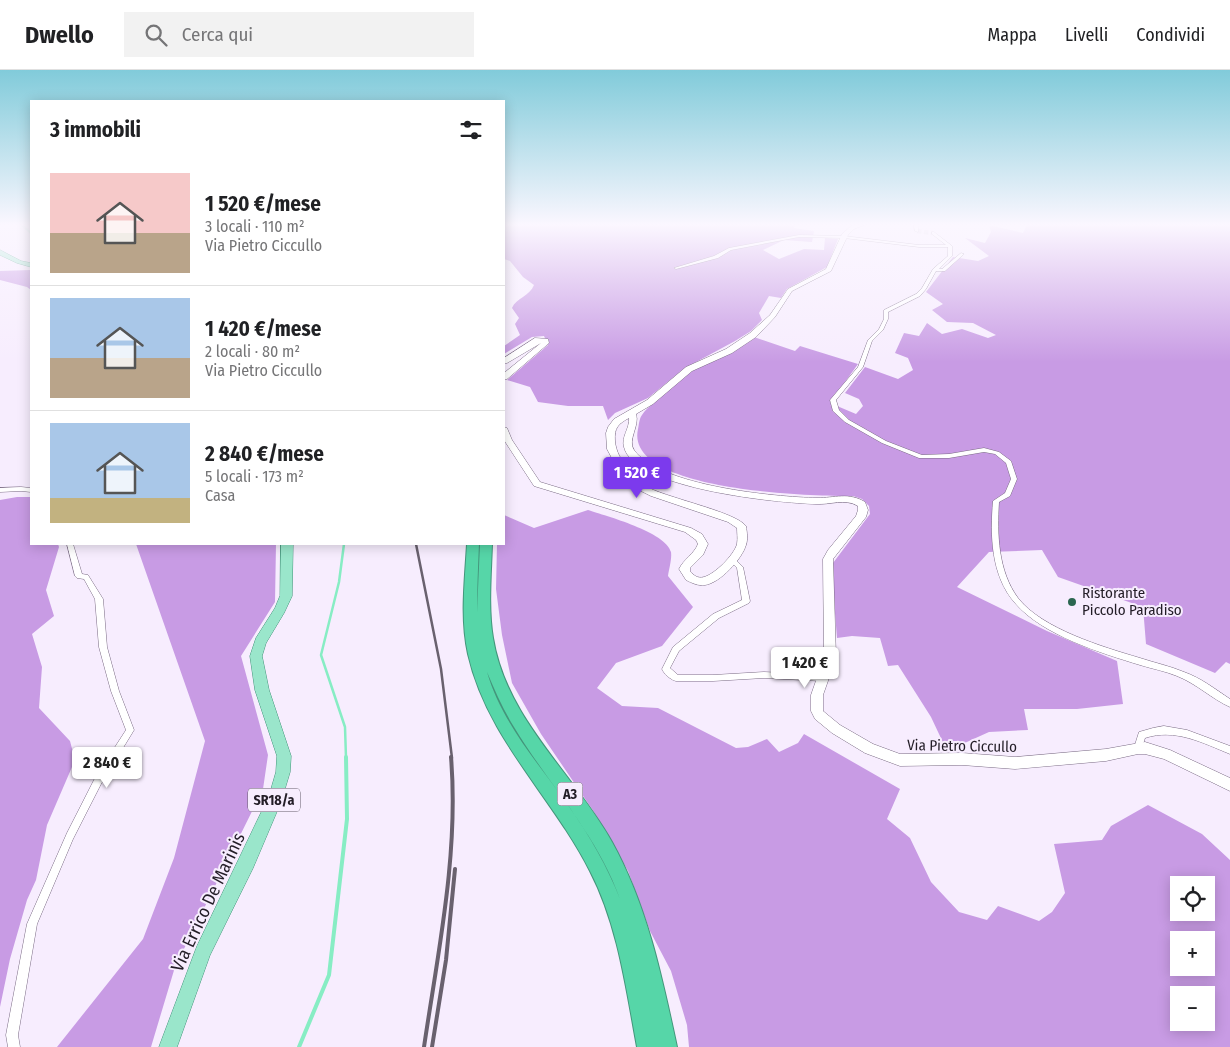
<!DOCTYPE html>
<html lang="it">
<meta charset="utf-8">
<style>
body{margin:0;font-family:"Fira Sans Condensed",sans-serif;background:#f2f2f2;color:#202124;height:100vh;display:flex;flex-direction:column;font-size:19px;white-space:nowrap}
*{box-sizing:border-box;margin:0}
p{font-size:16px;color:#757577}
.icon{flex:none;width:28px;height:28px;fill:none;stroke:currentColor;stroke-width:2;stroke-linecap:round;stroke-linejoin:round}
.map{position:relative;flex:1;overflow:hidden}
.panel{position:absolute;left:30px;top:30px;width:475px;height:445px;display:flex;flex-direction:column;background:#fff;border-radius:0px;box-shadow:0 2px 12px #0003}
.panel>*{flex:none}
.buttons{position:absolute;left:1170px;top:806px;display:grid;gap:10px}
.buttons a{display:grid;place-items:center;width:45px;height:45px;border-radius:0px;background:#fff;box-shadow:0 2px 12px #0003;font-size:25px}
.price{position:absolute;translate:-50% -42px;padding:0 11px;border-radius:5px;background:#fff;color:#222;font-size:16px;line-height:32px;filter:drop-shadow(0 1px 2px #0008)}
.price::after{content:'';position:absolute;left:50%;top:30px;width:15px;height:11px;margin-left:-8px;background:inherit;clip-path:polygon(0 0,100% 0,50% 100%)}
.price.selected{background:#7c3aed;color:#fff}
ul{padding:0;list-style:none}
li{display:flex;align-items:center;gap:15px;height:125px;padding:0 20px}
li+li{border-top:1px solid #e0e0e0}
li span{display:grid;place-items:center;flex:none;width:140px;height:100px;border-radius:0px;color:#555}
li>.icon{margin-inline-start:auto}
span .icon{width:60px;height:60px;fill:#fffc;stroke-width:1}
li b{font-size:21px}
h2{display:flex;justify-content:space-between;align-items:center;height:60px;padding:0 20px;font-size:21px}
header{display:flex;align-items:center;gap:30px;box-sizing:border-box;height:70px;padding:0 25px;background:#fff;border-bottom:1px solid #e0e0e0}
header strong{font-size:24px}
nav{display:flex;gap:28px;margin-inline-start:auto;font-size:18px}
.search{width:350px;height:45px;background:#f2f2f2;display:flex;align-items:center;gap:12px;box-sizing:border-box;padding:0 18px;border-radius:0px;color:#757577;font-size:19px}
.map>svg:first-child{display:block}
.forest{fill:#c89be4;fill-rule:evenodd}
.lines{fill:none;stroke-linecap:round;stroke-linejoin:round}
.stream-far2{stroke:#87edc4;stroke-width:2}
.stream-far1{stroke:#87edc4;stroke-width:2.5}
.stream{stroke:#87edc4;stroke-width:4}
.street-tunnel{stroke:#cdc3d3;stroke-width:4.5;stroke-dasharray:4.5 2.5;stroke-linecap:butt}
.street-casing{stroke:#7a6b84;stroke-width:1}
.secondary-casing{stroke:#7a6b84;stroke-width:1}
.primary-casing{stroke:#44957b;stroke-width:1}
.highway-casing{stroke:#44957b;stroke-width:2}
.street{fill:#fff;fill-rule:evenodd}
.secondary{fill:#fff;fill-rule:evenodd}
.primary{fill:#9ae6cb;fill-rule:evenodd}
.highway{fill:#56d6a8;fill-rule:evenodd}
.rail-far1{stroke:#69616e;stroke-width:2.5}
.rail{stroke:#69616e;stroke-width:4}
.poi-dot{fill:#2b6650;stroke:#f7edfe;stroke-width:2}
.labels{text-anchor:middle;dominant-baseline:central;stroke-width:4;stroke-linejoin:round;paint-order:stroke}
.shield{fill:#f7edfe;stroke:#635b68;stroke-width:1}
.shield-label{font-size:14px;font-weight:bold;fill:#231d27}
.poi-label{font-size:15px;fill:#231d27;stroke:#f7edfe;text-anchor:start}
.street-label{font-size:15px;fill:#231d27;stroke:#f7edfe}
.near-street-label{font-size:18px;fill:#231d27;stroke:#f7edfe}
</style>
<header>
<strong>Dwello</strong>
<div class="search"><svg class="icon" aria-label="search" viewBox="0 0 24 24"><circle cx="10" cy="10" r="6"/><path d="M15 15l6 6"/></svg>Cerca qui</div>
<nav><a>Mappa</a><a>Livelli</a><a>Condividi</a></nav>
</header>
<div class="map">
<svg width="1230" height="977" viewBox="0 0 1230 977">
<rect width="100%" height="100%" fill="#f7edfe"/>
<!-- forest -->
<path class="forest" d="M504 155H795L794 158 814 161 812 172 784 170 763 180 779 189 804 179 824 180 825 168 838 169 827 197 787 219 781 228 769 226 759 243 762 250 751 261 735 271 685 298 648 328 615 343 608 350 603 336H568L538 332 530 317 507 310 548 275 544 266 532 267 504 284V276L520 265 515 254 519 248 512 238C516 228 530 226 534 215L523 207 510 191 504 189Z
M989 155 1023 163 1027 155H1230V594L1226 592 1215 603 1146 574 1143 537 1058 507 1042 480 989 482 957 517 1047 561 1117 591 1123 634 1077 639H1024L1028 660 989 662 947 681 931 647 898 595 888 596 880 568 852 566 837 568 833 518V493L870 444 869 436 862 429 853 426C814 426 624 422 638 359 639 355 639 349 642 345 647 337 657 331 664 324 675 316 685 305 697 298 714 286 735 277 754 267L795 281 800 276 858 294 830 333 856 344 863 336 859 329 845 323 865 297 898 309 913 300 908 288 895 283 904 263 919 266 927 253 942 264 962 259 988 268 996 265 973 253 947 252 932 240 943 234 926 222 953 187 978 191 989 186 965 168 985 173 991 162Z
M31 200V220L27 217 0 210V201Z
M17 427H31V474H58L59 477 46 520 54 546 32 564 42 597 39 638 70 671 75 690 47 755 36 810 27 830 10 889 0 937V430Z
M588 440C606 446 666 462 671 482 672 489 669 499 668 506L693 537 662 576 616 593 597 618 622 636 658 638 736 678 748 677 767 669 779 682 798 673 804 664 900 719 887 749 910 768 931 812 959 842 987 850 998 836 1039 851 1052 842 1065 823 1054 774 1102 770 1111 756 1148 735 1202 764 1230 790V977H689L687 955 671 901 650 861 628 801 594 742 541 664 512 613 502 565 496 519 497 474H504V445L534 458ZM1179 815H1206V842H1179ZM1179 870H1206V898H1179ZM1179 925H1206V952H1179Z
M136 474H276L275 532 241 586 268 685 263 719 175 897 151 977H57L143 869 174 788 205 671Z"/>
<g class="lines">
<!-- stream-far2 -->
<path class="stream-far2" d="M22 155 31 163"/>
<!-- stream-far1 -->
<path class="stream-far1" d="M344 474 339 512 321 585 345 657 346 688"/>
<!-- stream -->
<path class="stream" d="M299 977 329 905 347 749 346 687"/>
<!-- street-tunnel -->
<path class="street-tunnel" d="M917 161 933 163"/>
<!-- street casing -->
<g class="street-casing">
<path id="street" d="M914 155H918V162L915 161Z
M932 162H934L952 176V186L939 199H942L961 183 964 184 945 201H936L926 219 920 226 888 242V249L883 260 872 271 863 297 836 330 839 340 849 350 886 371 922 385 949 384 984 378 999 382 1011 391 1017 409 1010 426 999 432C997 464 998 501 1018 528 1042 559 1103 577 1140 588 1155 593 1170 596 1184 602 1201 608 1215 619 1230 629V637C1212 629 1197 614 1177 606 1165 601 1153 599 1140 595 1101 583 1042 565 1015 533 991 506 990 465 993 431L1005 423 1011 409 1006 393 995 384 984 382 949 388H919L882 373 845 352 833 341 830 330 858 297 868 270 879 259 884 249V240L916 224 922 218 933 199 948 186V177H919L844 168 799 167 731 180 718 188 676 199 674 198 714 186 729 178 799 165 844 166 919 175H946L932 164Z
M21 417 31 418V422L21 421 0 422V418Z
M67 474H73L82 504 88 505 103 529 107 577 119 621 134 660 101 714 73 769 37 854 18 965 20 977H8L6 965 27 854 67 763 95 708 126 660 111 621 99 577 95 529 84 509 77 508 75 506Z
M732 487 734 488 743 497 750 531 749 533 719 548 679 581 670 598 678 605H713L764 602 822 605 825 606 826 608 825 610 822 611 764 608 713 611H676C671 610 664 604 662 599L673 577 713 544 742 530 737 498 729 490 730 488Z
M1164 656 1187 660 1230 676V684C1203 673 1175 658 1145 668L1141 681 1138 682 1135 681 1134 678 1139 662 1153 658Z"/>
</g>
<!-- secondary casing -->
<g class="secondary-casing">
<path id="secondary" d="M854 155H864L854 159 848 165 831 201 792 221 775 247 756 267 732 283 692 301 653 334 636 344C640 356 627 370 634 380 659 416 775 427 817 428 834 428 849 422 865 432L868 440 866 447 833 489 836 588 823 625V641L840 655 873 674 900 684 962 683 1015 687 1106 679 1145 672 1170 680 1230 708V721L1164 689 1145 684H1138L1106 691 1015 699 962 695 900 696 865 683 832 663 815 649 811 641V625L824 588 823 489 828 480 856 446 858 440V436C845 428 830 435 816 434 779 433 634 419 624 377 621 367 630 358 629 348 618 354 614 358 615 371 616 382 621 390 628 398 633 404 637 411 643 415 665 428 734 441 746 456 747 463 748 469 746 475 742 489 720 513 705 515 698 516 692 513 686 510L679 499C684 489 694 484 698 474L696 470 685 462 534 416 504 370V357L507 358 512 370 540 412 691 458 702 464 708 474 703 485 690 498V501C693 505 698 509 704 507 715 504 734 485 737 474 738 468 737 463 737 458L728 452 651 426 635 418 615 394 607 379 606 363 608 357 614 349 647 330 686 297 726 279 750 263 770 245 788 219 826 199 842 164 850 157Z
M535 268 548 269 549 273 507 309H504V303L541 273 507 293H504V288Z"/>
</g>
<!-- primary casing -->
<g class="primary-casing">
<path id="primary" d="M0 180 21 191 31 193V197L17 193 0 185Z
M281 474H293L292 526 284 543 266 573 262 586 269 620 291 686 290 702 281 732 253 798 210 885 177 977H159L197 876 269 726 276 702 277 686 255 620 250 586 256 568 275 538 280 526Z"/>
</g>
<!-- highway casing -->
<g class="highway-casing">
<path id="highway" d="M467 474H479C478 497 477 520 477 542L480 474H492C491 505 488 538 493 568 506 649 574 704 612 772 647 835 662 907 677 977H637C626 918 618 855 590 801 552 726 487 668 468 584 460 548 465 510 467 474ZM487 602C495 621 503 639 514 657 549 715 597 764 620 829 607 796 590 767 570 738 540 695 502 654 487 602Z"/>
</g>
<!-- street -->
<use href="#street" class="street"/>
<!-- secondary -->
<use href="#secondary" class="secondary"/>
<!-- primary -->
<use href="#primary" class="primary"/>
<!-- highway -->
<use href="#highway" class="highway"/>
<!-- rail-far1 -->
<path class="rail-far1" d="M416 474 441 599 452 688"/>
<!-- rail -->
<path class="rail" d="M424 977C438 882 459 783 451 687
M432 977 446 890 455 799"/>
</g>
<!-- sky -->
<linearGradient id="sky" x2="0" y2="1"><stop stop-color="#81cbda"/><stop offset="0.53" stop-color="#fbf7ff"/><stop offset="1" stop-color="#fbf7ff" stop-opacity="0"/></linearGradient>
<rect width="1230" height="292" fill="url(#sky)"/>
<!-- markers -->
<circle class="poi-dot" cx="1072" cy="532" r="5"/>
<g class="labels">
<!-- shield labels -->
<g class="shield">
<rect x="557.5" y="712.5" width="25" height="23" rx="4"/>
<rect x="248" y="718.5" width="52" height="23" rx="4"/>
</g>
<g class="shield-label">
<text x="570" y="724">A3</text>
<text x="274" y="730">SR18/a</text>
</g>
<!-- poi labels -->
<g class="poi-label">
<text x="1082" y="523">Ristorante<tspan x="1082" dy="17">Piccolo Paradiso</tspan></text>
</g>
<!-- street labels -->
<g class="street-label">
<text transform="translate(962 676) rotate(1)">Via Pietro Ciccullo</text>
</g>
<!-- near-street labels -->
<g class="near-street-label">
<text transform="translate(208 832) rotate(-65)">Via Errico De Marinis</text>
</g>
</g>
</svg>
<div class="buttons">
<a><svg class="icon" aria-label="locate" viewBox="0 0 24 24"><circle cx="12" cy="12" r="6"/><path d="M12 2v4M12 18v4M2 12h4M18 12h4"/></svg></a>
<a>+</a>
<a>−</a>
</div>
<b class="price selected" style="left:637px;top:429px">1 520 €</b>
<b class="price" style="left:805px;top:619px">1 420 €</b>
<b class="price" style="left:107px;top:719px">2 840 €</b>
<section class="panel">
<h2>3 immobili<svg class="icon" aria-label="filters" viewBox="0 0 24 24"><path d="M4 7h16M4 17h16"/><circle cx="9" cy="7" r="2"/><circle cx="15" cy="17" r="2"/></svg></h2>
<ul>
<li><span style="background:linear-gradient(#f6c9c9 60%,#b9a48a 0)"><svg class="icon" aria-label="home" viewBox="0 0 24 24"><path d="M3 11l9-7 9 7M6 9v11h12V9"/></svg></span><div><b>1 520 €/mese</b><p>3 locali · 110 m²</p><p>Via Pietro Ciccullo</p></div></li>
<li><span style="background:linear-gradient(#a9c7e8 60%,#b9a48a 0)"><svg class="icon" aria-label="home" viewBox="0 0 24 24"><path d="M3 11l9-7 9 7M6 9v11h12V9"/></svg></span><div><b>1 420 €/mese</b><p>2 locali · 80 m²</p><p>Via Pietro Ciccullo</p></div></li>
<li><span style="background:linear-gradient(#a9c7e8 75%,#c2b280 0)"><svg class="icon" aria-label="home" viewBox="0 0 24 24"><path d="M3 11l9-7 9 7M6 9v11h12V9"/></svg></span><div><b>2 840 €/mese</b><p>5 locali · 173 m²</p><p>Casa</p></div></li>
</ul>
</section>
</div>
